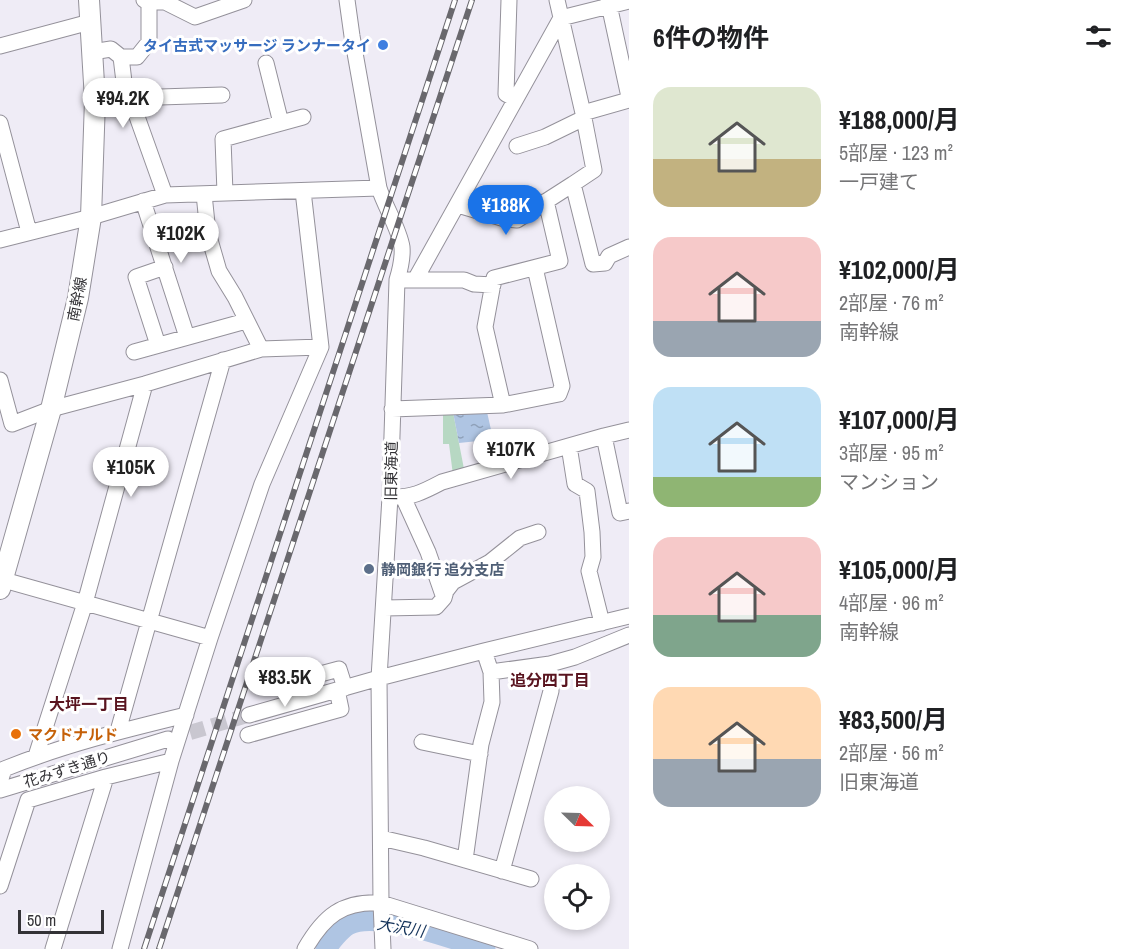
<!DOCTYPE html>
<html lang="ja">
<meta charset="utf-8">
<style>
body{margin:0;font-family:"Archivo Narrow","Noto Sans JP",sans-serif;background:#f2f2f2;color:#202124;height:100vh;display:flex;flex-direction:column;font-size:22px;white-space:nowrap}
*{box-sizing:border-box;margin:0}
p{font-size:20px;color:#757577}
.icon{flex:none;width:33px;height:33px;fill:none;stroke:currentColor;stroke-width:2;stroke-linecap:round;stroke-linejoin:round}
.map{position:relative;flex:1;overflow:hidden}
.drawer{display:flex;flex-direction:column;background:#fff;width:510px}
.drawer>*{flex:none}
.needle{width:39px;rotate:113deg}
.controls{position:absolute;left:544px;top:786px;display:grid;gap:12px}
.controls a{display:grid;place-items:center;width:66px;height:66px;border-radius:50%;background:#fff;box-shadow:0 3px 9px #0003;font-size:30px}
.scale{position:absolute;left:18px;bottom:15px;width:86px;box-sizing:border-box;padding-left:6px;border:3px solid #333236;border-top:0;font-size:16px;line-height:21px;white-space:nowrap;color:#333236;-webkit-text-stroke:4px #fff;paint-order:stroke}
.price{position:absolute;translate:-50% -51px;padding:0 14px;border-radius:21px;background:#fff;color:#222;font-size:20px;line-height:39px;filter:drop-shadow(0 2px 3px #0008)}
.price::after{content:'';position:absolute;left:50%;top:36px;width:18px;height:14px;margin-left:-9px;background:inherit;clip-path:polygon(0 0,100% 0,50% 100%)}
.price.selected{background:#1a73e8;color:#fff}
ul{padding:0;list-style:none}
li{display:flex;align-items:center;gap:18px;height:150px;padding:0 24px}
li span{display:grid;place-items:center;flex:none;width:168px;height:120px;border-radius:18px;color:#555}
li>.icon{margin-inline-start:auto}
span .icon{width:72px;height:72px;fill:#fffc;stroke-width:1}
li b{font-size:26px}
h2{display:flex;justify-content:space-between;align-items:center;height:72px;padding:0 24px;font-size:26px}
main{display:flex;flex:1;min-height:0}
.map>svg:first-child{display:block}
.green{fill:#b7d8c3}
.water{fill:url(#water-ripples)}
.lines{fill:none;stroke-linecap:round;stroke-linejoin:round}
.river{stroke:#afc5e3;stroke-width:21}
.minor-tunnel{stroke:#c9c7d0;stroke-width:15;stroke-dasharray:15 8;stroke-linecap:butt}
.minor-casing{stroke:#94919a;stroke-width:17}
.major-casing{stroke:#94919a;stroke-width:22}
.minor{stroke:#fff;stroke-width:15}
.major{stroke:#fff;stroke-width:20}
.rail-casing{stroke:#69686d;stroke-width:6}
.rail{stroke:#fff;stroke-width:4;stroke-dasharray:11;stroke-linecap:butt}
.shop-dot{fill:#3f7fe0;stroke:#fff;stroke-width:2}
.service-dot{fill:#5c6f8a;stroke:#fff;stroke-width:2}
.food-dot{fill:#e8710a;stroke:#fff;stroke-width:2}
.labels{text-anchor:middle;dominant-baseline:central;stroke-width:6;stroke-linejoin:round;paint-order:stroke}
.shop-label{font-size:15px;font-weight:bold;fill:#366cbe;stroke:#fff;text-anchor:end}
.street-label{font-size:15px;fill:#333236;stroke:#fff}
.service-label{font-size:15px;font-weight:bold;fill:#4e5e75;stroke:#fff;text-anchor:start}
.food-label{font-size:15px;font-weight:bold;fill:#c56008;stroke:#fff;text-anchor:start}
.neighbourhood-label{font-size:16px;font-weight:bold;fill:#59141f;stroke:#fff}
.water-label{font-size:16px;font-style:italic;fill:#14335a;stroke:#fff}
</style>
<main>
<div class="map">
<svg width="629" height="949" viewBox="0 0 629 949">
<defs>
<pattern id="water-ripples" width="26" height="14" patternUnits="userSpaceOnUse" patternTransform="scale(1.5)"><rect width="26" height="14" fill="#afc5e3"/><path d="M2 4q2-2 4 0t4 0M15 11q2-2 4 0t4 0" fill="none" stroke="#8fa1b9"/></pattern>
</defs>
<rect width="100%" height="100%" fill="#efecf6"/>
<!-- green -->
<path class="green" d="M443 412H453L464 469 453 475 449 444H443Z"/>
<!-- water -->
<path class="water" d="M453 412H487L492 434 482 437 478 441 459 443Z"/>
<g class="lines">
<!-- river -->
<path class="river" d="M326 949C330 942 341 929 348 925 375 909 456 940 485 949"/>
<!-- minor-tunnel -->
<path class="minor-tunnel" d="M168 739 249 715"/>
<!-- minor casing -->
<g class="minor-casing">
<path id="minor" d="M144 0 149 2H165L195 17 244 0
M347 0 352 36 379 188C385 207 399 228 402 247 403 258 400 270 397 280L390 497 379 678 381 903 383 949
M509 0 506 94 515 99
M557 0 583 113 594 170 573 184
M608 0 629 97
M0 46 90 22
M92 52 111 49 121 57 125 90 135 111 165 195
M121 57H137L149 42V2
M266 63 281 123
M129 98 222 95
M95 100 127 94
M583 113 629 100
M0 123 29 232
M517 146 545 137 584 118
M303 191 321 347
M225 193 223 139 303 117
M204 194 208 233 219 271 235 297 261 349
M143 201 187 337
M458 205 505 219 517 220 573 184 593 264 605 263 609 256 629 247
M0 240 91 217 165 195 379 188
M397 280H415L561 18 629 1
M415 280H464L474 284 493 285
M158 345 136 277 165 267
M134 352 246 321
M0 380 12 424 51 409 145 384 261 349 321 347 262 484 210 638 171 761 120 949
M503 405 485 327 494 278 560 261 546 201
M392 409 503 405 559 394 562 386 535 268
M604 436 620 513 629 511
M569 446 575 484 587 491 592 532 593 557 589 571 602 623
M390 497C412 498 423 492 442 482L604 436 629 430
M403 497 428 552 444 598
M0 579 210 638
M384 608 436 607 444 598 446 591 453 582 490 562 520 538 538 532
M491 672 550 664 575 657 629 635
M283 684 339 669 345 688
M249 715 379 678 484 651 629 616
M118 731 223 360
M248 735 341 709 337 690
M422 742 480 754
M36 756 85 603 145 384
M0 782 4 769C63 745 124 730 186 715
M0 790 168 739
M381 838 424 848 531 879
M465 860 481 744 492 702 491 672 484 651
M502 871 551 691 550 664
M0 886 28 800 106 777 171 761
M53 949 106 777
M305 949C324 916 342 901 381 903L530 949"/>
</g>
<!-- major casing -->
<g class="major-casing">
<path id="major" d="M0 589 51 409 78 298 91 217 95 100 89 0"/>
</g>
<!-- minor -->
<use href="#minor" class="minor"/>
<!-- major -->
<use href="#major" class="major"/>
<!-- rail casing -->
<g class="rail-casing">
<path id="rail" d="M144 949 455 0
M159 949 472 0"/>
</g>
<!-- rail -->
<use href="#rail" class="rail"/>
</g>
<!-- markers -->
<circle class="shop-dot" cx="383" cy="45" r="6"/>
<circle class="service-dot" cx="369" cy="569" r="6"/>
<circle class="food-dot" cx="16" cy="734" r="6"/>
<g class="labels">
<!-- shop labels -->
<g class="shop-label">
<text x="371" y="45">タイ古式マッサージ ランナータイ</text>
</g>
<!-- street labels -->
<g class="street-label">
<text transform="translate(77 299) rotate(-79)">南幹線</text>
<text transform="translate(391 471) rotate(-89)">旧東海道</text>
<text transform="translate(67 769) rotate(-17)">花みずき通り</text>
</g>
<!-- service labels -->
<g class="service-label">
<text x="381" y="569">静岡銀行 追分支店</text>
</g>
<!-- food labels -->
<g class="food-label">
<text x="28" y="734">マクドナルド</text>
</g>
<!-- neighbourhood labels -->
<g class="neighbourhood-label">
<text x="550" y="680">追分四丁目</text>
<text x="89" y="704">大坪一丁目</text>
</g>
<!-- water labels -->
<g class="water-label">
<text transform="translate(401 927) rotate(10)">大沢川</text>
</g>
</g>
</svg>
<div class="controls">
<a><svg class="needle" viewBox="-14 -14 28 28"><path d="M0-13l5 13h-10z" fill="#e53935"/><path d="M0 13l5-13h-10z" fill="#757577"/></svg></a>
<a><svg class="icon" aria-label="locate" viewBox="0 0 24 24"><circle cx="12" cy="12" r="6"/><path d="M12 2v4M12 18v4M2 12h4M18 12h4"/></svg></a>
</div>
<div class="scale">50 m</div>
<b class="price" style="left:123px;top:129px">¥94.2K</b>
<b class="price selected" style="left:506px;top:236px">¥188K</b>
<b class="price" style="left:181px;top:264px">¥102K</b>
<b class="price" style="left:511px;top:480px">¥107K</b>
<b class="price" style="left:131px;top:498px">¥105K</b>
<b class="price" style="left:285px;top:708px">¥83.5K</b>
</div>
<section class="drawer">
<h2>6件の物件<svg class="icon" aria-label="filters" viewBox="0 0 24 24"><path d="M4 7h16M4 17h16"/><circle cx="9" cy="7" r="2"/><circle cx="15" cy="17" r="2"/></svg></h2>
<ul>
<li><span style="background:linear-gradient(#dfe7d0 60%,#c2b280 0)"><svg class="icon" aria-label="home" viewBox="0 0 24 24"><path d="M3 11l9-7 9 7M6 9v11h12V9"/></svg></span><div><b>¥188,000/月</b><p>5部屋 · 123 m²</p><p>一戸建て</p></div></li>
<li><span style="background:linear-gradient(#f6c9c9 70%,#9aa5b1 0)"><svg class="icon" aria-label="home" viewBox="0 0 24 24"><path d="M3 11l9-7 9 7M6 9v11h12V9"/></svg></span><div><b>¥102,000/月</b><p>2部屋 · 76 m²</p><p>南幹線</p></div></li>
<li><span style="background:linear-gradient(#bfe0f5 75%,#8fb573 0)"><svg class="icon" aria-label="home" viewBox="0 0 24 24"><path d="M3 11l9-7 9 7M6 9v11h12V9"/></svg></span><div><b>¥107,000/月</b><p>3部屋 · 95 m²</p><p>マンション</p></div></li>
<li><span style="background:linear-gradient(#f6c9c9 65%,#7fa58c 0)"><svg class="icon" aria-label="home" viewBox="0 0 24 24"><path d="M3 11l9-7 9 7M6 9v11h12V9"/></svg></span><div><b>¥105,000/月</b><p>4部屋 · 96 m²</p><p>南幹線</p></div></li>
<li><span style="background:linear-gradient(#ffd9b3 60%,#9aa5b1 0)"><svg class="icon" aria-label="home" viewBox="0 0 24 24"><path d="M3 11l9-7 9 7M6 9v11h12V9"/></svg></span><div><b>¥83,500/月</b><p>2部屋 · 56 m²</p><p>旧東海道</p></div></li>
</ul>
</section>
</main>
